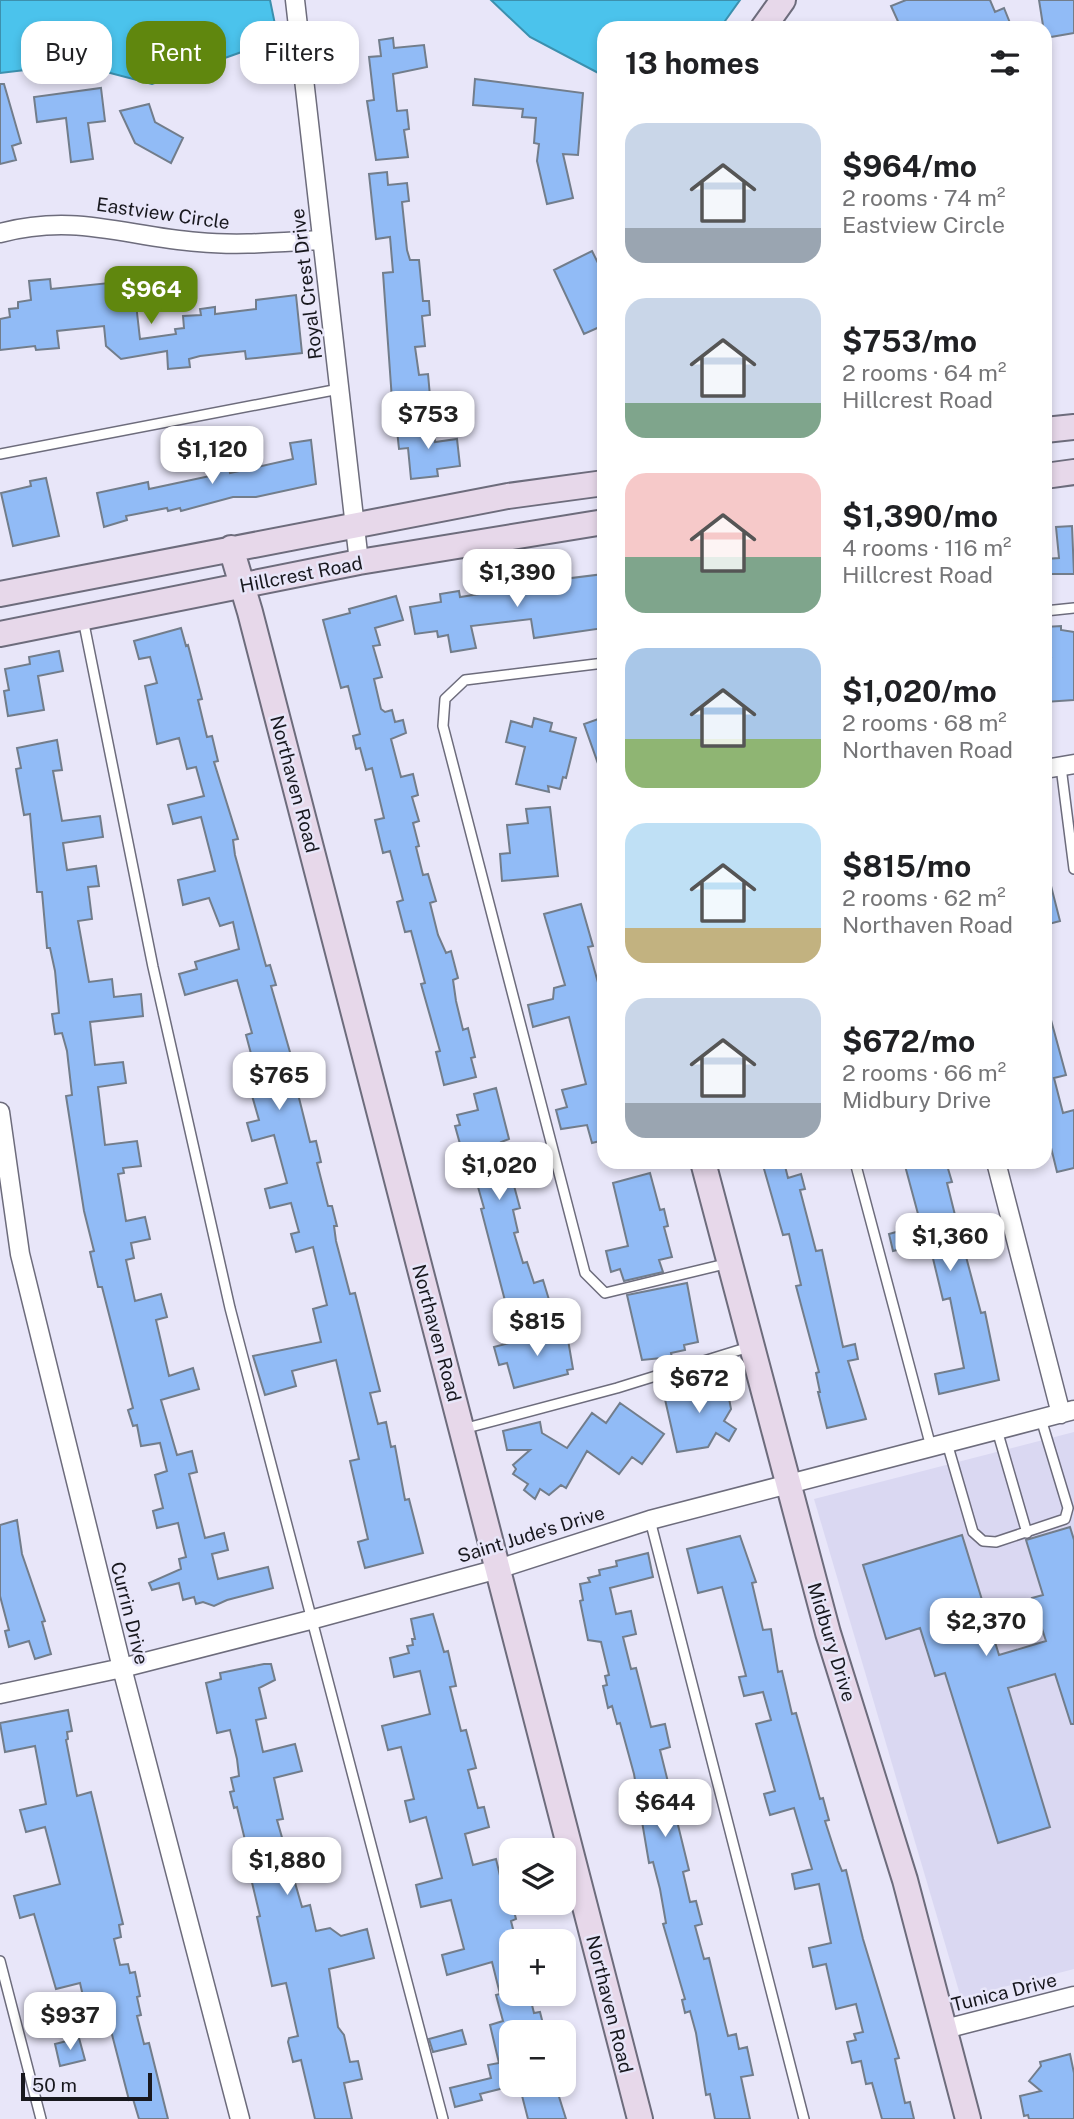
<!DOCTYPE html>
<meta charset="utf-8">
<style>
body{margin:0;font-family:"Public Sans",sans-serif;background:#f2f2f2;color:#202124;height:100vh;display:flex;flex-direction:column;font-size:26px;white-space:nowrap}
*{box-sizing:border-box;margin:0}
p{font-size:23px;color:#757577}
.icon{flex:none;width:38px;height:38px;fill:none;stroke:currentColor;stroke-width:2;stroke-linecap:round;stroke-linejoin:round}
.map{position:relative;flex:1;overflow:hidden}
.panel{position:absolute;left:597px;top:21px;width:455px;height:1148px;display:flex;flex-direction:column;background:#fff;border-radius:21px;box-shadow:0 4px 10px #0003}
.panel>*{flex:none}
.top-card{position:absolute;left:21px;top:21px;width:471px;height:63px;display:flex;gap:14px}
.buttons{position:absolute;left:499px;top:1838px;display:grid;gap:14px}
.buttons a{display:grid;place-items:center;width:77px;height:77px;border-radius:14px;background:#fff;box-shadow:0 4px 10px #0003;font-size:35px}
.scale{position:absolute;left:21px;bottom:18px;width:131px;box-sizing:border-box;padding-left:7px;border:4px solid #18181e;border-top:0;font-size:19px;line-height:24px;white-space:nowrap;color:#18181e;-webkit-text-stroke:5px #e8e6f9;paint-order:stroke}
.price{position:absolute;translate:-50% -60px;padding:0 16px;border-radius:14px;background:#fff;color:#222;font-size:23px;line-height:46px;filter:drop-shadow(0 2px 4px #0008)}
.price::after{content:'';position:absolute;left:50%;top:42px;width:21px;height:16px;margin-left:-10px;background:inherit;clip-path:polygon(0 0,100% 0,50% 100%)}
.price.selected{background:#60870e;color:#fff}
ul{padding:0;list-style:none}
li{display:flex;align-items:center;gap:21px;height:175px;padding:0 28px}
li span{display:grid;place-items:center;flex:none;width:196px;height:140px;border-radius:21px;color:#555}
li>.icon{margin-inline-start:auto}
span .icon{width:84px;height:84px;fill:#fffc;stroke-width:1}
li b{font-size:30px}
h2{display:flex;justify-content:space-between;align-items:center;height:84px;padding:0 28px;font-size:30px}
.chip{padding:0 24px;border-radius:21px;background:#fff;box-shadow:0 4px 10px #0003;font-size:24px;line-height:63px}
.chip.selected{background:#60870e;color:#fff}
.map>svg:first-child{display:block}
.built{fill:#dad8f2}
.water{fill:#4bc3ec;stroke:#3c90ae;stroke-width:2}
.building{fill:#91bbf6;stroke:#727d8b;stroke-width:2}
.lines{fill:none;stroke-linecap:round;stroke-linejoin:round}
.lane-casing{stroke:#6d6c7c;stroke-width:12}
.street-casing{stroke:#6d6c7c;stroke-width:21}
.secondary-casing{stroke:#6d6c7c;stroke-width:28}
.lane{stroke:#fff;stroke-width:9}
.street{stroke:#fff;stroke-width:18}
.secondary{stroke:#e7d8ea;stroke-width:24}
.labels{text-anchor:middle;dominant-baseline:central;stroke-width:5;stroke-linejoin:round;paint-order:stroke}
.street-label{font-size:19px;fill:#18181e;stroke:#e8e6f9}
</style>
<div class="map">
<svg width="1074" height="2119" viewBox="0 0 1074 2119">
<rect width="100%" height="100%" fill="#e8e6f9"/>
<!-- built -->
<path class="built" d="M1074 1432V1969L961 1998 814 1499Z"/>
<!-- water -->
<path class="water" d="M0 0H270L278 39 152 84 76 64 0 73Z
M491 0H740L720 28H604V76L530 37Z"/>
<!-- building -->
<path class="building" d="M906 0H990L995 12 1004 8 1012 28H901L891 6Z
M1039 0H1074V33L1045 38Z
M393 38 394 48 424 45 427 67 393 74 397 111 407 110 409 129 404 130 408 157 376 160 367 101 374 100 369 57 381 56 379 40Z
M475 79 583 93 578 155 563 154 573 198 547 204 537 161 539 144 534 143 536 118 522 117 523 109 473 105Z
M0 84H4L21 143 12 146 16 160 0 164Z
M101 88 105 121 88 123 93 159 71 162 66 118 37 122 34 97Z
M149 104 155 122 183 138 171 163 135 143 120 111Z
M387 172 388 185 407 183 409 201 402 202 407 250 410 260H419L423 301H429L430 315 422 316 425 346 415 347 419 375 428 374 430 396 392 400 383 273 393 272 390 237 376 239 369 174Z
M592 251 604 275V325L584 334 554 270Z
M50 279 51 289 109 283 111 297 135 295 140 339 176 334 175 329 184 328 183 316 201 315 200 309 215 307V314L256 309V300L296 295 302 353 246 359 245 351 200 356 189 359 190 367 168 369 167 351 121 359 106 346 104 326 57 331 59 348 36 350 35 346 0 350V319L10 317 9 309 18 308V302L31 300 29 281Z
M433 423 435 442 457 439 460 466 437 469 438 476 411 479 408 448 399 449 397 430Z
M311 440 316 484 256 497H233L181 511 180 508 168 511 167 508 126 516 127 520 104 527 97 493 148 482 149 489 210 476 206 458 226 453 230 473 293 459 290 443Z
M46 478 59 536 13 546 1 493 31 486 30 481Z
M1072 526 1074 574H1045V559L1059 558 1056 527Z
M604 574V628L534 638 531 619 471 626 476 648 451 652 448 635 438 637 437 631 415 634 410 607 441 602 440 594 459 591 460 597 493 592 492 585 563 576V579Z
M396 596 403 620 375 628 380 645 373 646 382 677 374 679 381 709 385 712 392 710 395 722 403 720 406 733 391 739 401 777 413 774 418 795 412 797 419 821 413 823 419 846 416 847 423 875 428 874 436 901 430 903 438 935 446 953 451 951 458 978 453 980 456 1001 463 1030 468 1028 475 1057 471 1058 476 1077 444 1085 436 1052 440 1051 421 984 425 983 411 931 405 932 397 902 403 900 390 851 383 853 375 820 384 818 372 768 366 770 360 748 356 749 353 736 360 734 348 686 341 688 323 620 350 613 349 609Z
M1061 626V630L1074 632V700L1045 702V658L1051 657 1045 627Z
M181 628 186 646 188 645 202 699 198 700 207 737 212 736 218 761 214 762 238 839 233 840 235 855 266 966 270 965 276 985 271 986 298 1080 297 1090 310 1142 316 1141 321 1162 317 1163 328 1206H332L337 1226H334L336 1241 350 1294 355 1293 380 1391 370 1393 378 1424 386 1422 391 1447 395 1446 405 1500 409 1499 423 1553 365 1568 358 1542 368 1539 350 1461 359 1459 336 1360 292 1371 296 1386 265 1395 253 1356 321 1342 313 1309 327 1305 313 1247 296 1252 291 1234 299 1232 291 1203 270 1208 265 1189 287 1183 274 1135 252 1141 247 1123 259 1120 247 1078 257 1076 246 1035 252 1033 237 980 185 995 179 974 197 969 195 962 239 949 233 922 220 926 209 898 183 905 178 880 215 871 201 817 173 824 168 805 204 796 196 767 187 769 179 738 157 744 145 686 157 683 150 657 139 659 134 641Z
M59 651 63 671 38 676 44 710 8 716 4 691 9 690 5 669 30 664 29 657Z
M604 717V775H602L584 724Z
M534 718 552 723 550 731 576 738 566 778 563 777 560 789 548 786 549 792 516 784 525 747 506 742 511 721 532 727Z
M57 740 62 770 53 771 62 821 100 816 103 837 63 843 67 870 96 866 99 886 88 887 92 919 78 921 89 982 112 979 114 997 141 994 143 1016 90 1022 95 1065 123 1062 126 1083 98 1087 105 1145 137 1141 141 1166 123 1168 124 1173 118 1174 126 1221 145 1217 150 1239 131 1243 134 1258 126 1260 135 1301 161 1294 167 1317 156 1320 169 1376 193 1368 199 1389 161 1400 177 1455 192 1451 197 1472 189 1474 205 1538 224 1533 228 1550 212 1554 218 1579 268 1567 273 1588 227 1600 214 1606 203 1602 196 1604 194 1597 183 1600 179 1583 152 1590 149 1583 181 1569 179 1559 186 1557 178 1523 157 1528 153 1511 163 1508 155 1475 167 1471 160 1443 141 1446 137 1425 133 1426 128 1410 133 1408 102 1287H98L90 1252 94 1251 84 1211 66 1096 72 1095 67 1051 62 1033 55 1034 52 1014 59 1013 55 971 50 948H47L42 892H37L30 814 24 815 16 769 21 768 17 748Z
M550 807 558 876 502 881 500 854 510 853 507 825 528 823 526 809Z
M1050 882 1060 921 1045 925V883Z
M581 904 593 946 588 947 604 1004V1140L592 1143 587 1125 561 1129 556 1110 567 1107 562 1090 586 1084 569 1017 533 1027 528 1005 553 999 554 988 565 985 544 914Z
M1051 1020 1066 1075 1054 1078 1063 1113 1074 1110V1168L1057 1172 1045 1123V1021Z
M496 1088 509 1139 501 1142 504 1153 499 1155 507 1184 513 1182 520 1208 513 1210 518 1232 514 1233 523 1263 527 1262 534 1283 543 1280 550 1303 509 1316 481 1209 484 1208 478 1187 481 1186 471 1149 462 1151 455 1126 460 1125 457 1115 478 1110 474 1094Z
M762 1162H784L788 1178 801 1174 805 1189 800 1190 816 1251 822 1250 843 1347 855 1344 858 1359 848 1361 866 1419 827 1428 818 1392H820L816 1373 819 1372 796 1286 801 1285 789 1234 783 1235Z
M904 1162H946L952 1182 947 1183 956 1219 981 1313 985 1312 999 1380 939 1394 935 1374 964 1368 950 1298 943 1300 929 1242 893 1251 889 1234 921 1225Z
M650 1173 660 1210 664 1209 668 1226 664 1227 672 1257 659 1260 663 1272 624 1281 620 1269 611 1272 606 1251 628 1246 613 1183Z
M687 1283 698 1342 684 1345 685 1350 671 1353 672 1357 642 1360 627 1295Z
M566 1328 573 1369 567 1370 568 1374 514 1388 507 1363 499 1365 494 1347Z
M725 1377 731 1409 724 1421 736 1429 729 1441 716 1433 708 1447 677 1452 664 1395Z
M620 1403 664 1434 642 1464 632 1457 619 1474 587 1451 566 1488 561 1485 549 1495 540 1489 535 1499 524 1490 528 1484 513 1474 516 1469 513 1465 530 1450H507L503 1431 540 1422 542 1433 567 1448 592 1413 606 1423Z
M17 1520 22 1554 45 1621 42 1622 51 1654 35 1659 29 1641 9 1647 5 1631 9 1630 0 1596V1525Z
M1070 1527 1074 1540V1724H1071L1055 1674 1008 1688 1050 1827 998 1843 945 1673 935 1676 920 1628 886 1639 863 1565 962 1535 999 1655 1046 1641 1032 1598 1043 1595 1026 1540Z
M740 1536 756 1582 752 1583 763 1630 771 1629 778 1672 782 1671 792 1714 796 1713 820 1799 823 1798 829 1820 825 1821 838 1861 842 1871 846 1870 863 1939 899 2058 895 2059 905 2103 910 2102 914 2119H882L872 2083 866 2084 861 2061 852 2063 847 2042 856 2040 854 2034 863 2032 856 2004 836 2009 826 1964 813 1967 809 1948 831 1943 819 1884 795 1889 792 1874 812 1869 794 1808 770 1815 764 1794 775 1791 756 1724 771 1720 763 1692 744 1696 739 1677 746 1676 722 1587 698 1593 687 1549Z
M648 1553 653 1577 610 1588 616 1614 631 1611 636 1634 623 1637 631 1669 636 1668 651 1727 665 1724 670 1747 660 1750 671 1794 658 1797 665 1824 677 1821 689 1870 683 1872 690 1902 696 1901 702 1924 695 1926 704 1959 709 1958 728 2036 736 2034 739 2049 747 2047 753 2075 741 2077 750 2119H715L710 2094 706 2095 696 2033 690 2011 685 2013 682 2000 685 1999 663 1924 666 1923 660 1889 653 1862 649 1863 634 1774 620 1723 617 1724 612 1706 608 1708 603 1686 607 1685 605 1676 609 1675 601 1642 588 1640 580 1601 583 1600 580 1584 590 1582 588 1578 600 1575 599 1570 617 1566 616 1561Z
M433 1614 444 1652 448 1651 456 1686 450 1687 461 1731 466 1730 476 1768 468 1770 478 1808 484 1807 489 1827 465 1834 473 1865 496 1859 502 1884 507 1883 516 1919 511 1921 516 1941H511V1993H529L534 2013 540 2012 545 2032H511V2091L505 2092 504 2088 480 2094 482 2100 455 2107 450 2088 491 2078 488 2065 499 2063 490 2025 503 2021 496 1995 500 1994 492 1962 447 1975 442 1955 464 1949 451 1900 421 1907 416 1885 442 1878 426 1817 410 1822 405 1801 414 1799 401 1747 388 1750 382 1726 430 1714 420 1671 394 1677 390 1658 409 1653 407 1646 413 1645 412 1639H415L411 1619Z
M264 1664H271L275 1680 259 1688 266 1718 256 1720 263 1752 295 1744 302 1771 274 1778 283 1819 277 1820 302 1907 310 1905 316 1931 330 1928 341 1936 367 1929 374 1958 329 1969 338 2027 344 2035 350 2062 358 2061 362 2079 344 2083 352 2119H315L301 2060 293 2062 288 2042 289 2038 298 2036 286 1983 272 1986 257 1917 260 1916 242 1841 245 1840 237 1807 234 1808 230 1792 234 1791 231 1778 239 1776 237 1759 230 1730 217 1733 206 1683 221 1679 220 1673Z
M68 1710 72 1731 67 1732 68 1739 66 1740 77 1796 91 1792 123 1924 119 1925 121 1937 114 1939 120 1965 128 1964 130 1973 135 1972 140 1996 137 1997 141 2015 137 2016 144 2044 149 2043 168 2119H139L133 2099 129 2100 109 2023 90 2027 80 1983 56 1989 34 1914 20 1918 14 1896 60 1884 45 1827 26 1832 20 1810 46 1804 35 1746 5 1752 0 1723Z
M462 2030 466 2044 433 2052 429 2039Z
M79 2038 85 2060 60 2066 55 2044Z
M1070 2054 1074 2073V2119H1029L1028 2115 1024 2116 1020 2096 1041 2091 1029 2081 1041 2066 1040 2062Z
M519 2084H555L566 2119H528Z"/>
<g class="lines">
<!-- lane casing -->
<g class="lane-casing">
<path id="lane" d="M0 454 339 389
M1045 611 1074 608
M83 619 153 967 230 1308 443 2119
M604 663 465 680 445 699 443 726 585 1273 605 1293 729 1263
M1061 767 1074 869
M855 1162 931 1447
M463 1429 617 1388 749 1347
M997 1430 1027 1533
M947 1443 973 1532 983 1541 996 1542 1065 1519 1068 1508 1041 1419
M650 1520 804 2119
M0 1961 41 2119"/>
</g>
<!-- street casing -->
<g class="street-casing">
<path id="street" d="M295 0 359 562
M0 233C76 213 124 236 198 242 239 246 281 242 322 240
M1045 769 1074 764
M0 1112 20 1254 122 1668 240 2119
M996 1162 1061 1414
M0 1694 122 1668 314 1619 498 1569 650 1520 1074 1410
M945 2029 1074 1996"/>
</g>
<!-- secondary casing -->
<g class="secondary-casing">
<path id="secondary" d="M763 28 783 0
M1045 430 1074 427
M1045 476 1074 472
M231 548 250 612 640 2119
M0 594 508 496 604 483
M0 634 359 562 604 522
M703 1162 828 1633 905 1880 968 2119"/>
</g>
<!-- lane -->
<use href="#lane" class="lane"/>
<!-- street -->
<use href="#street" class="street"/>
<!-- secondary -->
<use href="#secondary" class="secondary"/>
</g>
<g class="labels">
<!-- street labels -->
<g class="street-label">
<text transform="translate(163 213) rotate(8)">Eastview Circle</text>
<text transform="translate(306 284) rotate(-97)">Royal Crest Drive</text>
<text transform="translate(301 574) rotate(-11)">Hillcrest Road</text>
<text transform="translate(295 784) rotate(75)">Northaven Road</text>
<text transform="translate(437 1333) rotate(75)">Northaven Road</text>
<text transform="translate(531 1534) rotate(-17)">Saint Jude's Drive</text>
<text transform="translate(130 1613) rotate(76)">Currin Drive</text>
<text transform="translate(832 1642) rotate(73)">Midbury Drive</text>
<text transform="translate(1004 1992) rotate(-14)">Tunica Drive</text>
<text transform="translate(610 2004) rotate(76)">Northaven Road</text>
</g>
</g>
</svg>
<div class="buttons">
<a><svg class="icon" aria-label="layers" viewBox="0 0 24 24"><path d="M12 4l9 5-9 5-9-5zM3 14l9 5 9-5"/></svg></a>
<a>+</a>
<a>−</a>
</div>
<div class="scale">50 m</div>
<b class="price selected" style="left:151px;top:326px">$964</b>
<b class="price" style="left:428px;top:451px">$753</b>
<b class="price" style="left:212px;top:486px">$1,120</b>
<b class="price" style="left:517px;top:609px">$1,390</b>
<b class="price" style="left:279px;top:1112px">$765</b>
<b class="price" style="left:499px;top:1202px">$1,020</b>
<b class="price" style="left:950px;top:1273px">$1,360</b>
<b class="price" style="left:537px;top:1358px">$815</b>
<b class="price" style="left:699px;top:1415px">$672</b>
<b class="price" style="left:986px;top:1658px">$2,370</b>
<b class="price" style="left:665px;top:1839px">$644</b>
<b class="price" style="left:287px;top:1897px">$1,880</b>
<b class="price" style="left:70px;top:2052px">$937</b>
<div class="top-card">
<a class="chip">Buy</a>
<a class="chip selected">Rent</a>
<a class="chip">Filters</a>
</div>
<section class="panel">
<h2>13 homes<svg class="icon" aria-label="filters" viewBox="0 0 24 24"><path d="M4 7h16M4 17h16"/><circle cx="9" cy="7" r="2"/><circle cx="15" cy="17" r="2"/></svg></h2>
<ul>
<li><span style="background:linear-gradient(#c9d6e8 75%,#9aa5b1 0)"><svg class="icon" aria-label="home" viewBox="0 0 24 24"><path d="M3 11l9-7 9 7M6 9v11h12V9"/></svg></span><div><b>$964/mo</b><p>2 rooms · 74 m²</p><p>Eastview Circle</p></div></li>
<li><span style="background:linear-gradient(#c9d6e8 75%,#7fa58c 0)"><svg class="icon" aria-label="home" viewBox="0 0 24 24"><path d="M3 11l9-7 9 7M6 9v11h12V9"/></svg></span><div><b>$753/mo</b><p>2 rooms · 64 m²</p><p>Hillcrest Road</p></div></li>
<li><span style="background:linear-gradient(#f6c9c9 60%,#7fa58c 0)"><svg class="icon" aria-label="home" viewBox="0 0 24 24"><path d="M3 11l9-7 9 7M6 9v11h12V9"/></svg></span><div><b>$1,390/mo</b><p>4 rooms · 116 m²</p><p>Hillcrest Road</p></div></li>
<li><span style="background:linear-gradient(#a9c7e8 65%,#8fb573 0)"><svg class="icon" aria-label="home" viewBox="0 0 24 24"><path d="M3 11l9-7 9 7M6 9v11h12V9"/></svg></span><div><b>$1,020/mo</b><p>2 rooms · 68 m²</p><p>Northaven Road</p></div></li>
<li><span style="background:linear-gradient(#bfe0f5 75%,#c2b280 0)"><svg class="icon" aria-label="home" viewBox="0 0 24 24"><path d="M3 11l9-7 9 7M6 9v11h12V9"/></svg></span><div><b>$815/mo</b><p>2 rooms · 62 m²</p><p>Northaven Road</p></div></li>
<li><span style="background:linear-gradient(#c9d6e8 75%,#9aa5b1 0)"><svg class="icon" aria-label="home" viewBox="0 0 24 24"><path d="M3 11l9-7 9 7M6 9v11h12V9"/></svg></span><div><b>$672/mo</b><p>2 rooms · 66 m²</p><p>Midbury Drive</p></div></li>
</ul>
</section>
</div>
